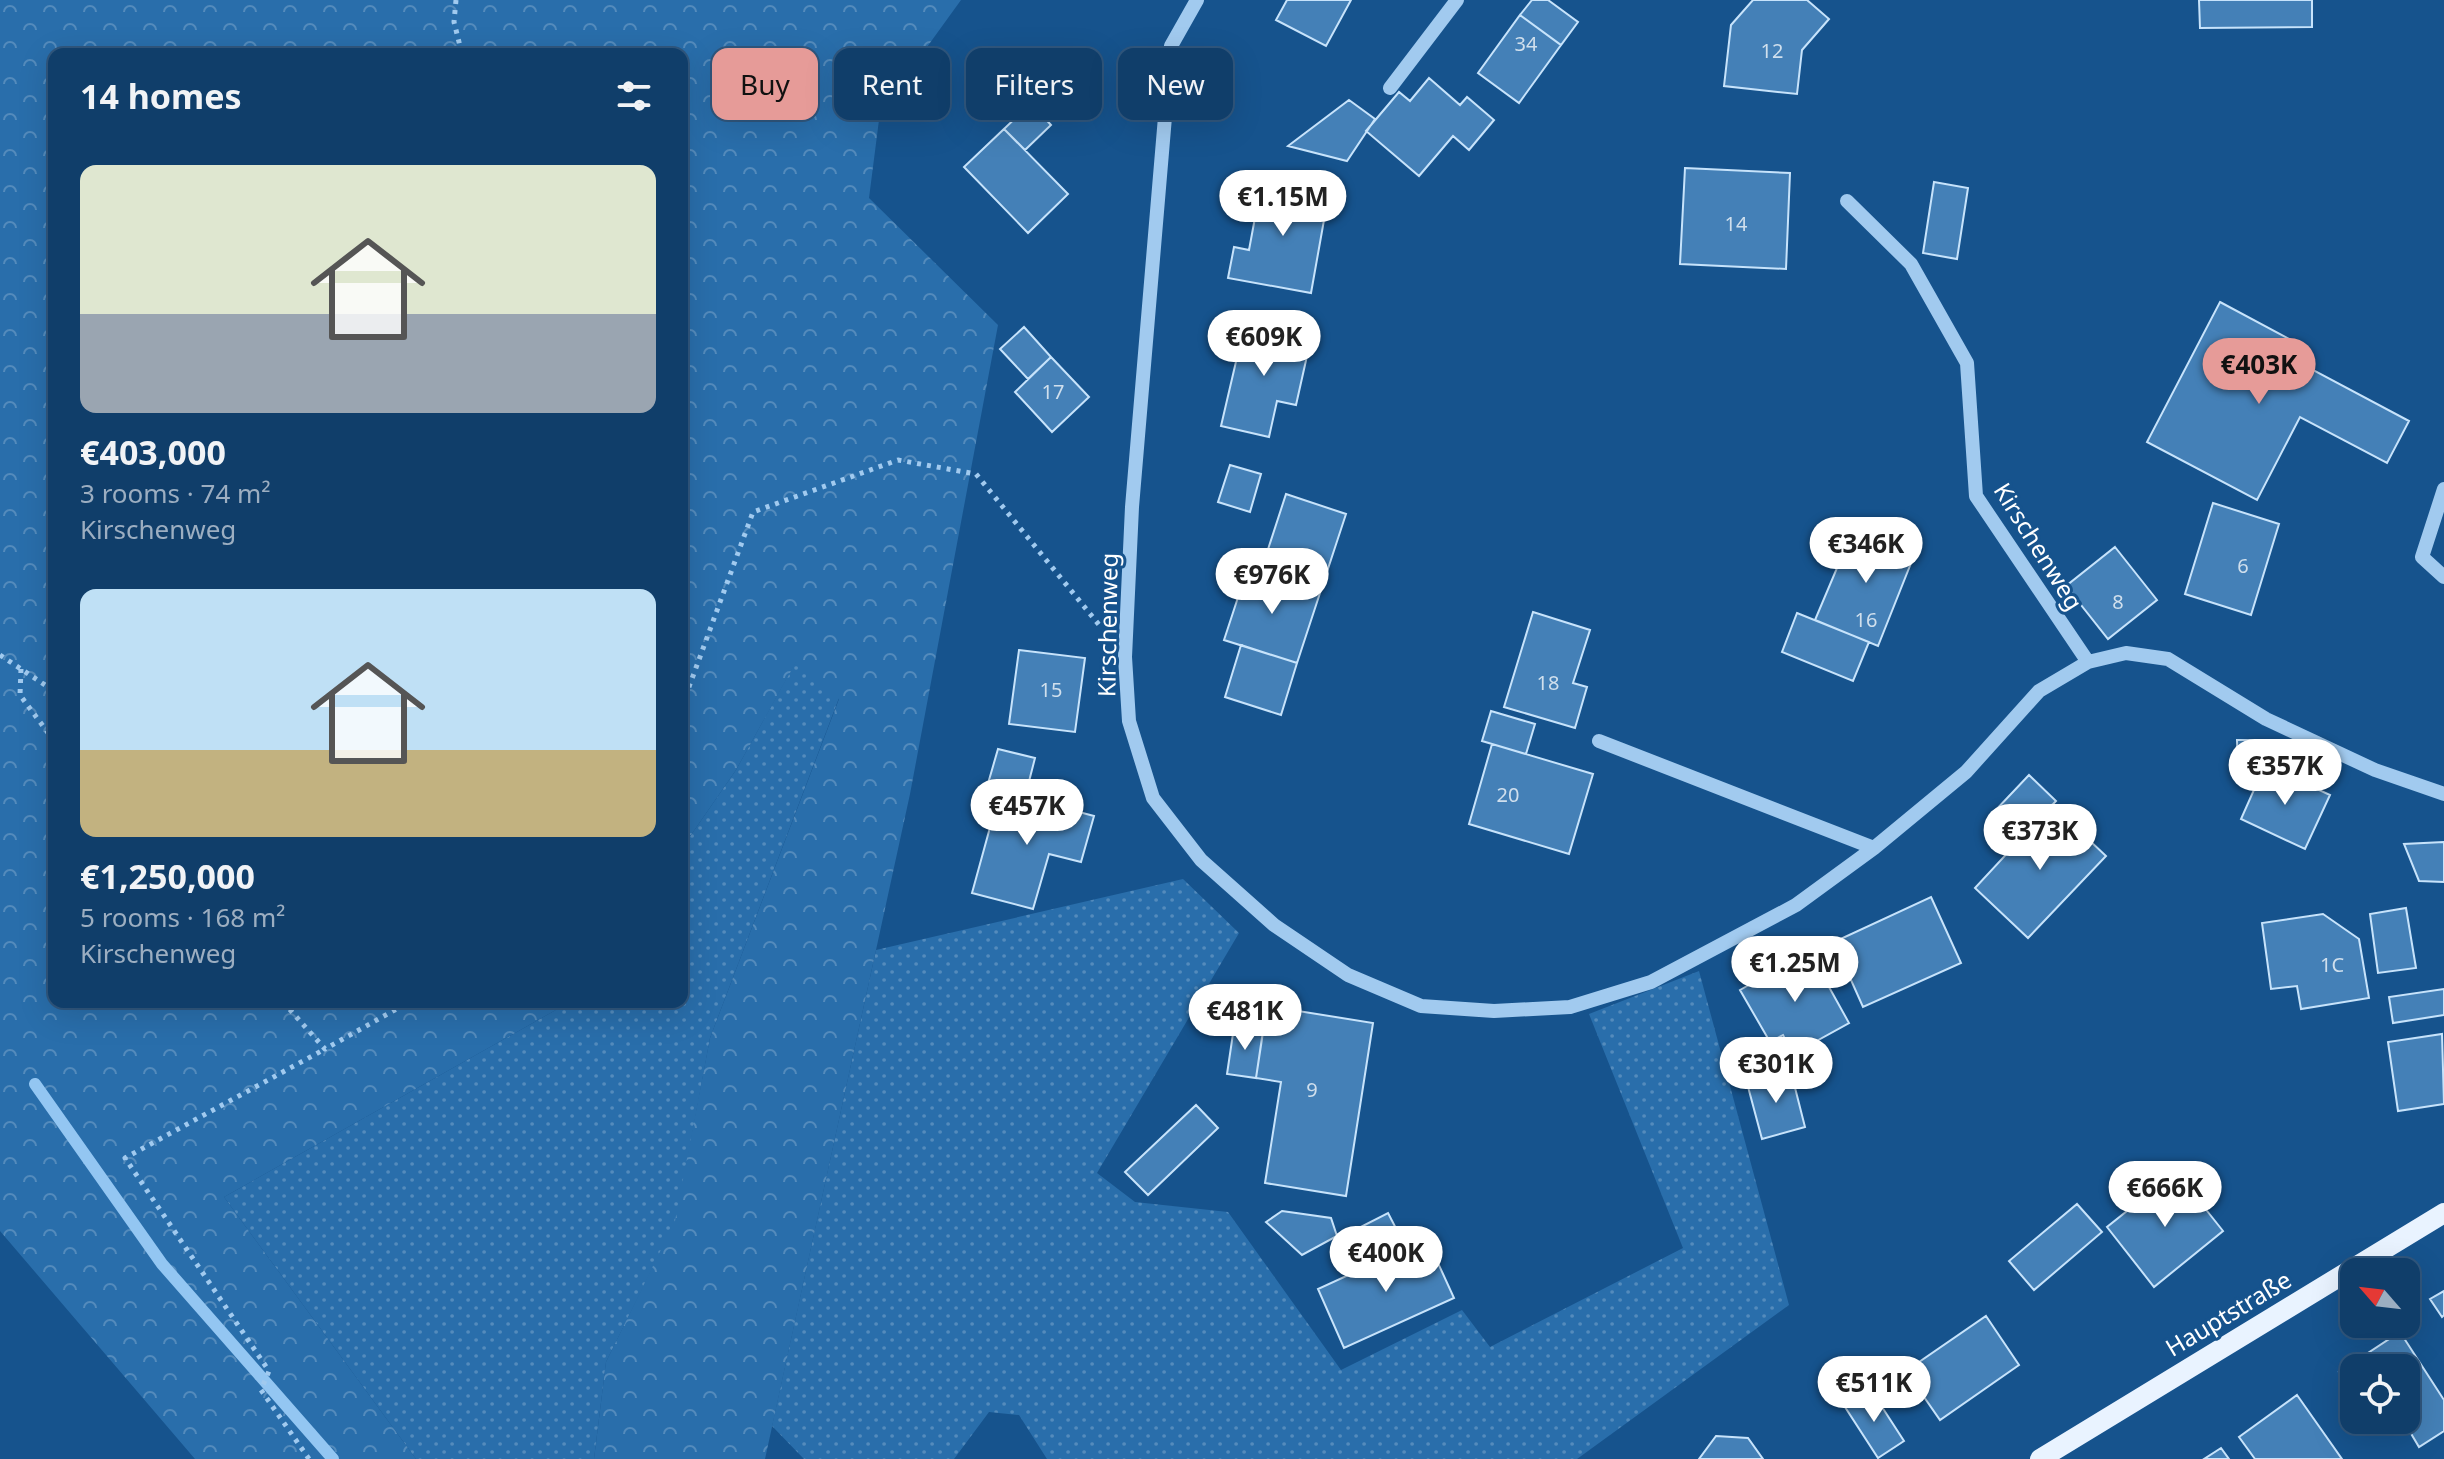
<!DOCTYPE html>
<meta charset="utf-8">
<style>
body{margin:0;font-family:"Noto Sans",sans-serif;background:#1e4972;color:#f1f3f6;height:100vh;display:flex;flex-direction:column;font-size:30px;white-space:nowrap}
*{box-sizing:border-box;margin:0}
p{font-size:26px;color:#9caec1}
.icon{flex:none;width:44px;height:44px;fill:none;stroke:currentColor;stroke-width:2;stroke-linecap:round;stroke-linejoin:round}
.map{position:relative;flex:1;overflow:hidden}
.drawer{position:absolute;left:48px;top:48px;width:640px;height:960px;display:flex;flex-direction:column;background:#103e6a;border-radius:16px;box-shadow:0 8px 32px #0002,0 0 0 2px #30577e}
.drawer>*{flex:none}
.top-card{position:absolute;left:712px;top:48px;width:760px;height:72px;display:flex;gap:16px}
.needle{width:52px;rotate:298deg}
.controls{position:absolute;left:2340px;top:1258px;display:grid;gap:16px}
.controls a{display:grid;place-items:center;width:80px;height:80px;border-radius:16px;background:#103e6a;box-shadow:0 8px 32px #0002,0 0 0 2px #30577e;font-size:40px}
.price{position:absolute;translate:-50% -68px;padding:0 18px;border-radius:28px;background:#fff;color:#222;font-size:26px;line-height:52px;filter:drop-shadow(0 2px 4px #0008)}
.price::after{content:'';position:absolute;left:50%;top:48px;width:24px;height:18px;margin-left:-12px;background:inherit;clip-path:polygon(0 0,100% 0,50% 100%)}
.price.current{background:#e69b98;color:#111}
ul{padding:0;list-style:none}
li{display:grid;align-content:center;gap:16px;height:424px;padding:0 32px}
li span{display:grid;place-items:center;height:248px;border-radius:16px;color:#555}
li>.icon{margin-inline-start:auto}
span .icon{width:144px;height:144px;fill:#fffc;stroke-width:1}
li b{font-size:34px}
h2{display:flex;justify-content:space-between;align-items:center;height:96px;padding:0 32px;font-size:34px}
.pill{padding:0 28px;border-radius:16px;background:#103e6a;box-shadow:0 8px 32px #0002,0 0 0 2px #30577e;font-size:28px;line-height:72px}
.pill.current{background:#e69b98;color:#111}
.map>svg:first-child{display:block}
.green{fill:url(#green-dots)}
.forest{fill:url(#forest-crowns)}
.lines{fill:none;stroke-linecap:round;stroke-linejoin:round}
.stream{stroke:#93c6f2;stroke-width:12}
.building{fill:#4480b7;stroke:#c7e3fb;stroke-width:2}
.path{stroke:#a1caef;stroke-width:5;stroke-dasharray:4 6;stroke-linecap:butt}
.minor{stroke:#a1caef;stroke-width:14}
.major{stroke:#e9f3ff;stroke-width:20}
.labels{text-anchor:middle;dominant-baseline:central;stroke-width:6;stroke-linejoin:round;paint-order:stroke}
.number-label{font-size:20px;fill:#d0dfed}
.street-label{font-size:24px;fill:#fff;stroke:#16538d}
</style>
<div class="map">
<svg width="2444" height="1459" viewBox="0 0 2444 1459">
<defs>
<pattern id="green-dots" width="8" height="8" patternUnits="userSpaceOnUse" patternTransform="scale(2)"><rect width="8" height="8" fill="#296eab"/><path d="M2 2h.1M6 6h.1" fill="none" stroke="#548bbc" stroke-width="1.8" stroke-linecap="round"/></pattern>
<pattern id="forest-crowns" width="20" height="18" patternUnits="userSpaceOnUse" patternTransform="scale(2)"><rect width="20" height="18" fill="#296eab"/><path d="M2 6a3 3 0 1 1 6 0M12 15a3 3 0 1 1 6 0" fill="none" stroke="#548bbc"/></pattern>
</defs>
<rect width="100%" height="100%" fill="#16538d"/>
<!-- green -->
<path class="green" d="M796 661 839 698 710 1038 676 1221 606 1362 594 1459H416L224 1197 570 1002H682V848L736 770Z
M1183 879 1239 933 1097 1173 1135 1202 1228 1212 1341 1370 1462 1310 1490 1347 1683 1248 1589 1014 1699 971 1789 1305 1577 1459H1047L1019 1415 989 1412 954 1459H804L772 1426 876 950Z"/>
<!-- forest -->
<path class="forest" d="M0 0H961L880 112 869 198 998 325 910 794 765 1459H594L606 1362 675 1221 710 1038 839 699 796 662 736 770 682 848V54H54V1002H570L224 1197 416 1459H195L0 1231Z"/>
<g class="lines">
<!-- stream -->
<path class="stream" d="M35 1084 162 1264 333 1459"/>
</g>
<!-- building -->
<path class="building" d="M1287 0H1351L1326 46 1276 20Z
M1532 0H1548L1578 22 1561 45 1520 15Z
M1753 0H1807L1829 19 1802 50 1797 94 1724 86 1731 25Z
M2199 0H2312V27L2200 28Z
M1520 15 1561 45 1519 103 1478 73Z
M1429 78 1460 105 1467 97 1494 120 1469 150 1453 136 1419 176 1366 131 1399 92 1410 101Z
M1349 100 1375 119 1347 161 1288 146Z
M1031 103 1051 125 1025 150 1004 129Z
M1004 129 1068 194 1028 233 964 167Z
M1685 168 1790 173 1786 269 1680 264Z
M1262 180 1329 192 1311 293 1228 278 1234 247 1249 250Z
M1934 182 1968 188 1957 259 1923 253Z
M2220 302 2293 341 2285 355 2409 421 2387 463 2300 417 2257 500 2147 442Z
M1245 323 1311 338 1296 405 1277 401 1269 437 1221 426Z
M1024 327 1051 357 1028 379 1000 349Z
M1051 357 1089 397 1052 432 1015 392Z
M1230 465 1261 474 1250 512 1218 502Z
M1286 494 1346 514 1320 593 1260 574Z
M2213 503 2279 524 2251 615 2185 594Z
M1856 523 1917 548 1878 646 1815 620Z
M2115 547 2157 600 2108 639 2066 586Z
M1247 570 1320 593 1297 663 1224 640Z
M1533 612 1590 630 1573 683 1587 687 1575 728 1504 707Z
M1797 613 1869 642 1853 681 1782 652Z
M1241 645 1297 663 1281 715 1225 697Z
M1019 650 1085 658 1075 732 1009 724Z
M1491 711 1535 724 1526 754 1482 741Z
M2237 740H2261V774L2238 775Z
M1492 744 1593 774 1569 854 1469 824Z
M998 749 1035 758 1025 797 987 787Z
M2265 765 2330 795 2305 849 2241 819Z
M2029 775 2056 801 2020 839 1993 813Z
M1000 791 1094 816 1081 862 1049 854 1033 909 972 893Z
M2052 805 2106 856 2028 938 1975 888Z
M2444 842V882L2419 881 2404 844Z
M1931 897 1961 963 1863 1007 1834 942Z
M2406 908 2416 968 2378 973 2370 914Z
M2323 914 2359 939 2369 998 2301 1009 2297 986 2271 989 2262 923Z
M1809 951 1849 1023 1793 1054 1783 1035 1770 1042 1740 990Z
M2444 989V1015L2393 1023 2389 997Z
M1267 1006 1373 1023 1346 1196 1265 1183 1281 1082 1256 1078Z
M1234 1027 1263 1031 1256 1078 1227 1074Z
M2442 1034 2444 1104 2398 1111 2388 1042Z
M1791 1072 1805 1127 1762 1139 1747 1083Z
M1196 1105 1218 1128 1148 1195 1125 1172Z
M2176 1172 2223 1231 2154 1287 2107 1227Z
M2077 1204 2102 1232 2034 1290 2009 1261Z
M1282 1211 1331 1218 1337 1236 1302 1255 1266 1222Z
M1388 1213 1401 1238 1363 1258 1349 1233Z
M1427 1239 1454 1298 1344 1348 1318 1289Z
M2444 1291V1315L2442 1317 2430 1299Z
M1986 1316 2019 1365 1940 1420 1906 1371Z
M2400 1332 2444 1400V1431L2419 1447 2403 1420H2406V1368H2354V1394L2339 1372Z
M1871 1390 1904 1441 1878 1458 1845 1407Z
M2297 1395 2342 1459H2255L2239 1437Z
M1716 1436 1748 1438 1763 1459H1699Z
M2221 1448 2229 1459H2204Z"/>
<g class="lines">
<!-- path -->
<path class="path" d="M456 0 454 22 462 54
M0 655 54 691
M21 669 20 695 54 741
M682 706 753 512 898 460 976 474 1100 626
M283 1002 325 1049 409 1002
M309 1459 261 1390 269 1371 125 1158 325 1049"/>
<!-- minor -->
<path class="minor" d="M1197 0 1171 46 1132 507 1125 657 1129 721 1153 798 1201 860 1274 925 1348 975 1421 1006 1494 1011 1570 1007 1651 982 1796 905 1874 848 1966 772 2039 691 2088 662 2126 653 2168 659 2266 719 2375 770 2444 794
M1390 88 1457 0
M1847 201 1911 264 1967 363 1976 496 2088 662
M2444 489 2422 557 2444 577
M1599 741 1874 848"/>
<!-- major -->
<path class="major" d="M2040 1459 2444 1213"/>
</g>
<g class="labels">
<!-- number labels -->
<g class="number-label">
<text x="1526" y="43">34</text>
<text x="1772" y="50">12</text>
<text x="1736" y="223">14</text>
<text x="1053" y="391">17</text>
<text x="2243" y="565">6</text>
<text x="2118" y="601">8</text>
<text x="1866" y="619">16</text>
<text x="1548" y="682">18</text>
<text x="1051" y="689">15</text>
<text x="1508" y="794">20</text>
<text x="2332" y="964">1C</text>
<text x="1312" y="1089">9</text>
</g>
<!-- street labels -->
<g class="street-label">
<text transform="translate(2039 546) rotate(58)">Kirschenweg</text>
<text transform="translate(1107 625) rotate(-89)">Kirschenweg</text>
<text transform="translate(2228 1313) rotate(-31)">Hauptstraße</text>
</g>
</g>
</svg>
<div class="controls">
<a><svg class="needle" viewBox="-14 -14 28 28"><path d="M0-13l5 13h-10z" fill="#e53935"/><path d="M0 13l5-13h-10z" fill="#9caec1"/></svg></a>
<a><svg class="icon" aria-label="locate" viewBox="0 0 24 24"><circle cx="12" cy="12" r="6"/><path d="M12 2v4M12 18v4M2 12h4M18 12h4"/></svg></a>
</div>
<b class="price" style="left:1283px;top:238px">€1.15M</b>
<b class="price" style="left:1264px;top:378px">€609K</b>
<b class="price current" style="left:2259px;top:406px">€403K</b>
<b class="price" style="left:1866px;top:585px">€346K</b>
<b class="price" style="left:1272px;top:616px">€976K</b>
<b class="price" style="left:2285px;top:807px">€357K</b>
<b class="price" style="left:1027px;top:847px">€457K</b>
<b class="price" style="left:2040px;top:872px">€373K</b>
<b class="price" style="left:1795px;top:1004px">€1.25M</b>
<b class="price" style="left:1245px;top:1052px">€481K</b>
<b class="price" style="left:1776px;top:1105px">€301K</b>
<b class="price" style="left:2165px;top:1229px">€666K</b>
<b class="price" style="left:1386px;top:1294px">€400K</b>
<b class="price" style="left:1874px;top:1424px">€511K</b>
<div class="top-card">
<a class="pill current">Buy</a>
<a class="pill">Rent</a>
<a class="pill">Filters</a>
<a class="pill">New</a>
</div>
<section class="drawer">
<h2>14 homes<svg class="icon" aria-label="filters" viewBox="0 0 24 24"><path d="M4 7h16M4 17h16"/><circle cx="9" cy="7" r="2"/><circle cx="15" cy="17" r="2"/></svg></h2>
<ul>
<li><span style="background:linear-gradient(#dfe7d0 60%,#9aa5b1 0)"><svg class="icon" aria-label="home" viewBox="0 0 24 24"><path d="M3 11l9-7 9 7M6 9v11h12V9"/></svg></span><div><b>€403,000</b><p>3 rooms · 74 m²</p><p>Kirschenweg</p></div></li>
<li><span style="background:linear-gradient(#bfe0f5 65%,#c2b280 0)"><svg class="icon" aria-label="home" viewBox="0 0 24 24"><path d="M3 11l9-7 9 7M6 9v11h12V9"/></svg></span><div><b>€1,250,000</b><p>5 rooms · 168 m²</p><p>Kirschenweg</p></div></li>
</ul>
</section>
</div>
